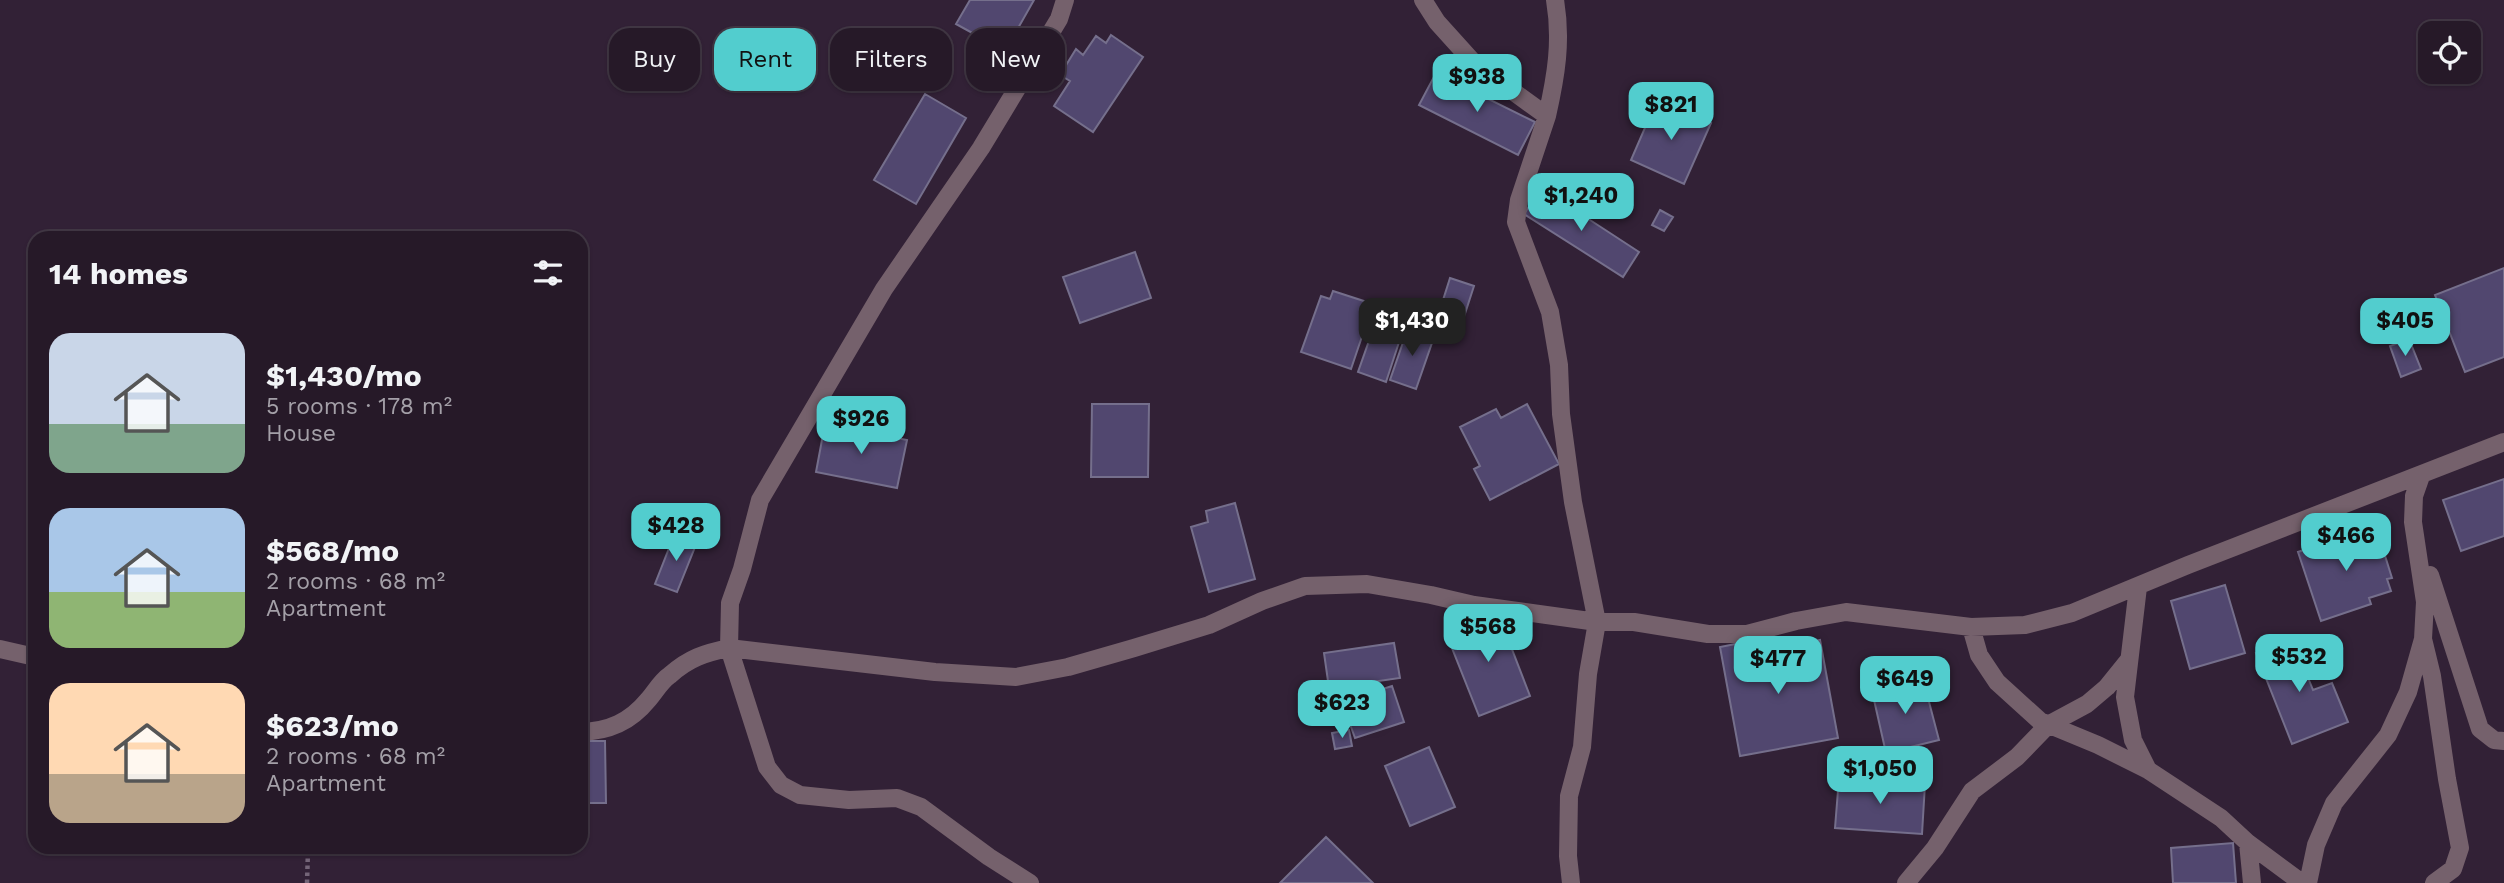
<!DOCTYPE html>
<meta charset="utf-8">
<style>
body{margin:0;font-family:"Work Sans",sans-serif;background:#322634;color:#f1f3f6;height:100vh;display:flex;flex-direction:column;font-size:26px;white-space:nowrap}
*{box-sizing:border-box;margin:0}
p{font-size:23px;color:#a4a0a8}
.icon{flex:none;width:38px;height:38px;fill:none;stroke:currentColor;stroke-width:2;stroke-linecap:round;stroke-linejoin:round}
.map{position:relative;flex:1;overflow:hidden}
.sheet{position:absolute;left:28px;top:231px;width:560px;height:623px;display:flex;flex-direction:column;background:#261928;border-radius:21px;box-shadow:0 2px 5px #0004,0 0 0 2px #423845}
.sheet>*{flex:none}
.guide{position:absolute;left:609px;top:28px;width:665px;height:63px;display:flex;gap:14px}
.tools{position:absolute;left:2418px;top:21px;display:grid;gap:14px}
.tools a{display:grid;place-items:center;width:63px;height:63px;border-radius:14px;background:#261928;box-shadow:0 2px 5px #0004,0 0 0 2px #423845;font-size:35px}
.price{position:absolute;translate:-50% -60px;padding:0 16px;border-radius:14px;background:#52cdce;color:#111;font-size:23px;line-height:46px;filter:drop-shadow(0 2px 4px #0008)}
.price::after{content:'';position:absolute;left:50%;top:42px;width:21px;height:16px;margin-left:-10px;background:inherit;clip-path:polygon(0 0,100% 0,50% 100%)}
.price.on{background:#222;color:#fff}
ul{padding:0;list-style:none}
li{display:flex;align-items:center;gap:21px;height:175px;padding:0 21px}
li span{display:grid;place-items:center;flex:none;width:196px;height:140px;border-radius:21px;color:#555}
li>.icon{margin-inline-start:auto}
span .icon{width:84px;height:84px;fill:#fffc;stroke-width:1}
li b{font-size:30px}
h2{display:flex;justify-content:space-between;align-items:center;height:84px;padding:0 21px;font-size:30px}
.pill{padding:0 24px;border-radius:21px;background:#261928;box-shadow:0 2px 5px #0004,0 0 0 2px #423845;font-size:24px;line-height:63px}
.pill.on{background:#52cdce;color:#111}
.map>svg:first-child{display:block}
.building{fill:#51476f;stroke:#756f8c;stroke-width:2}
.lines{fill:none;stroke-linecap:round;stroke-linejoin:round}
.path{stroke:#746578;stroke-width:4.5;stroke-dasharray:3.5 3.5;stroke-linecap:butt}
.minor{stroke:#75616c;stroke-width:18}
</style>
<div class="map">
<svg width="2504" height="883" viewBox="0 0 2504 883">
<rect width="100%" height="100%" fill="#322136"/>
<!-- building -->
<path class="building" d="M970 0H1034L1005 51 956 24Z
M1111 35 1143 57 1093 132 1054 106 1070 81 1060 75 1076 49 1083 55 1096 36 1106 43Z
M1436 73 1535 122 1518 155 1419 105Z
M925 94 966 118 916 204 874 180Z
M1657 100 1711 123 1684 184 1631 160Z
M1541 188 1639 252 1623 277 1524 214Z
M1660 210 1673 217 1664 231 1652 225Z
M1135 252 1151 298 1080 323 1063 277Z
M2504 268V357L2465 372 2435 295Z
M1450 278 1474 286 1461 326 1437 319Z
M1333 291 1373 304 1351 369 1301 352 1321 296 1330 299Z
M2393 307 2399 327 2381 332 2375 312Z
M1376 321 1403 330 1386 382 1358 372Z
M1408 328 1434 337 1416 389 1390 380Z
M2409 339 2421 369 2401 377 2390 346Z
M1092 404H1149L1148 477H1091Z
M1527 404 1559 464 1490 500 1474 469 1480 466 1460 427 1496 409 1501 418Z
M825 424 907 440 897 488 816 472Z
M2504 479V536L2461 551 2443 500Z
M1235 503 1255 579 1209 592 1191 527 1208 522 1206 511Z
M2370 528 2375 545 2381 543 2392 578 2387 579 2391 591 2369 598 2371 604 2321 621 2298 552Z
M675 533 697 542 677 592 655 584Z
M2225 585 2245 653 2190 669 2171 601Z
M1498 613 1530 696 1479 716 1446 633Z
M2292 638 2313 690 2332 683 2348 722 2292 744 2256 653Z
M1756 640 1758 652 1820 640 1838 738 1740 756 1720 647Z
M1394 643 1400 678 1329 688 1324 653Z
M1923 679 1939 740 1886 753 1872 691Z
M1392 686 1404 722 1355 738 1342 702Z
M1349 730 1352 746 1335 749 1332 733Z
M581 741H605L606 803H581Z
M1429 747 1455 807 1410 826 1385 766Z
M1839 778 1925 784 1922 834 1835 828Z
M1326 837 1373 883H1280Z
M2233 843 2236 883H2173L2171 848Z"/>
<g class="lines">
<!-- path -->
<path class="path" d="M307 883 308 850 313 847"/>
<!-- minor -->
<path class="minor" d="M1423 0 1437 22 1474 63 1547 116 1519 200 1516 222 1550 312 1559 365 1561 414 1573 502 1597 622 1588 674 1582 747 1569 796 1568 856 1571 883
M1547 116C1556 76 1562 41 1555 0
M2430 575 2480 729 2494 740 2504 741
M2138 587 2125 697 2133 740 2148 770 2221 818 2248 843 2252 883
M1971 627 1979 655 1997 682 2040 721 2098 745 2148 770
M2423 639 2432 676 2447 779 2460 848 2453 869 2434 883
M0 649 35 657
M581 732C609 731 630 722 648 700 655 692 661 681 670 675 689 658 705 653 729 648L935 672 1016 677 1068 667 1134 648 1209 625 1262 601 1305 586 1367 584 1431 595 1474 605 1597 622H1634L1708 634H1747L1796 621 1846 612 1971 627 2025 625 2072 613 2188 565 2504 442
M2248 843 2302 883
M1030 883 989 857 921 807 897 798 849 800 800 795 781 785 767 767 729 648 730 603 742 569 760 500 884 289 981 148 1059 19 1065 0
M1906 883 1935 848 1972 791 2017 757 2048 725 2087 704 2107 687 2128 661
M2308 883 2316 845 2334 803 2388 735 2408 692 2423 639 2425 602 2413 522 2414 496 2421 476"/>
</g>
</svg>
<div class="tools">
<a><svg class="icon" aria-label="locate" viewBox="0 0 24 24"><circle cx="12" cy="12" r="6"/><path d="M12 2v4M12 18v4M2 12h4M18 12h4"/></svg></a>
</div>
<b class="price" style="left:1477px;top:114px">$938</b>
<b class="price" style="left:1671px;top:142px">$821</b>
<b class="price" style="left:1581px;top:233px">$1,240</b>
<b class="price on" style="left:1412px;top:358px">$1,430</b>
<b class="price" style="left:2405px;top:358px">$405</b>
<b class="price" style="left:861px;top:456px">$926</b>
<b class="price" style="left:676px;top:563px">$428</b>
<b class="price" style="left:2346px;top:573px">$466</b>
<b class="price" style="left:1488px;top:664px">$568</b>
<b class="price" style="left:2299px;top:694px">$532</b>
<b class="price" style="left:1778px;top:696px">$477</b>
<b class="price" style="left:1905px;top:716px">$649</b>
<b class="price" style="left:1342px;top:740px">$623</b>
<b class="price" style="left:1880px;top:806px">$1,050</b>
<div class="guide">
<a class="pill">Buy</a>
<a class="pill on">Rent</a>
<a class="pill">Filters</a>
<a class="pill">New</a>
</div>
<section class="sheet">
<h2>14 homes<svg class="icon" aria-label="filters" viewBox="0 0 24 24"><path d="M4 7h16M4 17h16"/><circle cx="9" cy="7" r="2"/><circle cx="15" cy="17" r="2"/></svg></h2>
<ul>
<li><span style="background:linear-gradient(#c9d6e8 65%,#7fa58c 0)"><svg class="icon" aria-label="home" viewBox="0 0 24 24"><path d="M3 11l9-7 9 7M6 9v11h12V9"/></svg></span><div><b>$1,430/mo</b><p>5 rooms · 178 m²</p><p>House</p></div></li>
<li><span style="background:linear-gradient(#a9c7e8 60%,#8fb573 0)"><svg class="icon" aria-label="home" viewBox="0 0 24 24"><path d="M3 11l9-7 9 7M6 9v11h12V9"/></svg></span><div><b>$568/mo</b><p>2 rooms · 68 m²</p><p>Apartment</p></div></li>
<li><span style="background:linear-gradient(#ffd9b3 65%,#b9a48a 0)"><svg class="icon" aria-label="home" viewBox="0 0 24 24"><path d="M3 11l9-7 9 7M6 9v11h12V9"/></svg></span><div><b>$623/mo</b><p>2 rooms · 68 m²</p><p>Apartment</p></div></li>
</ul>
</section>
</div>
